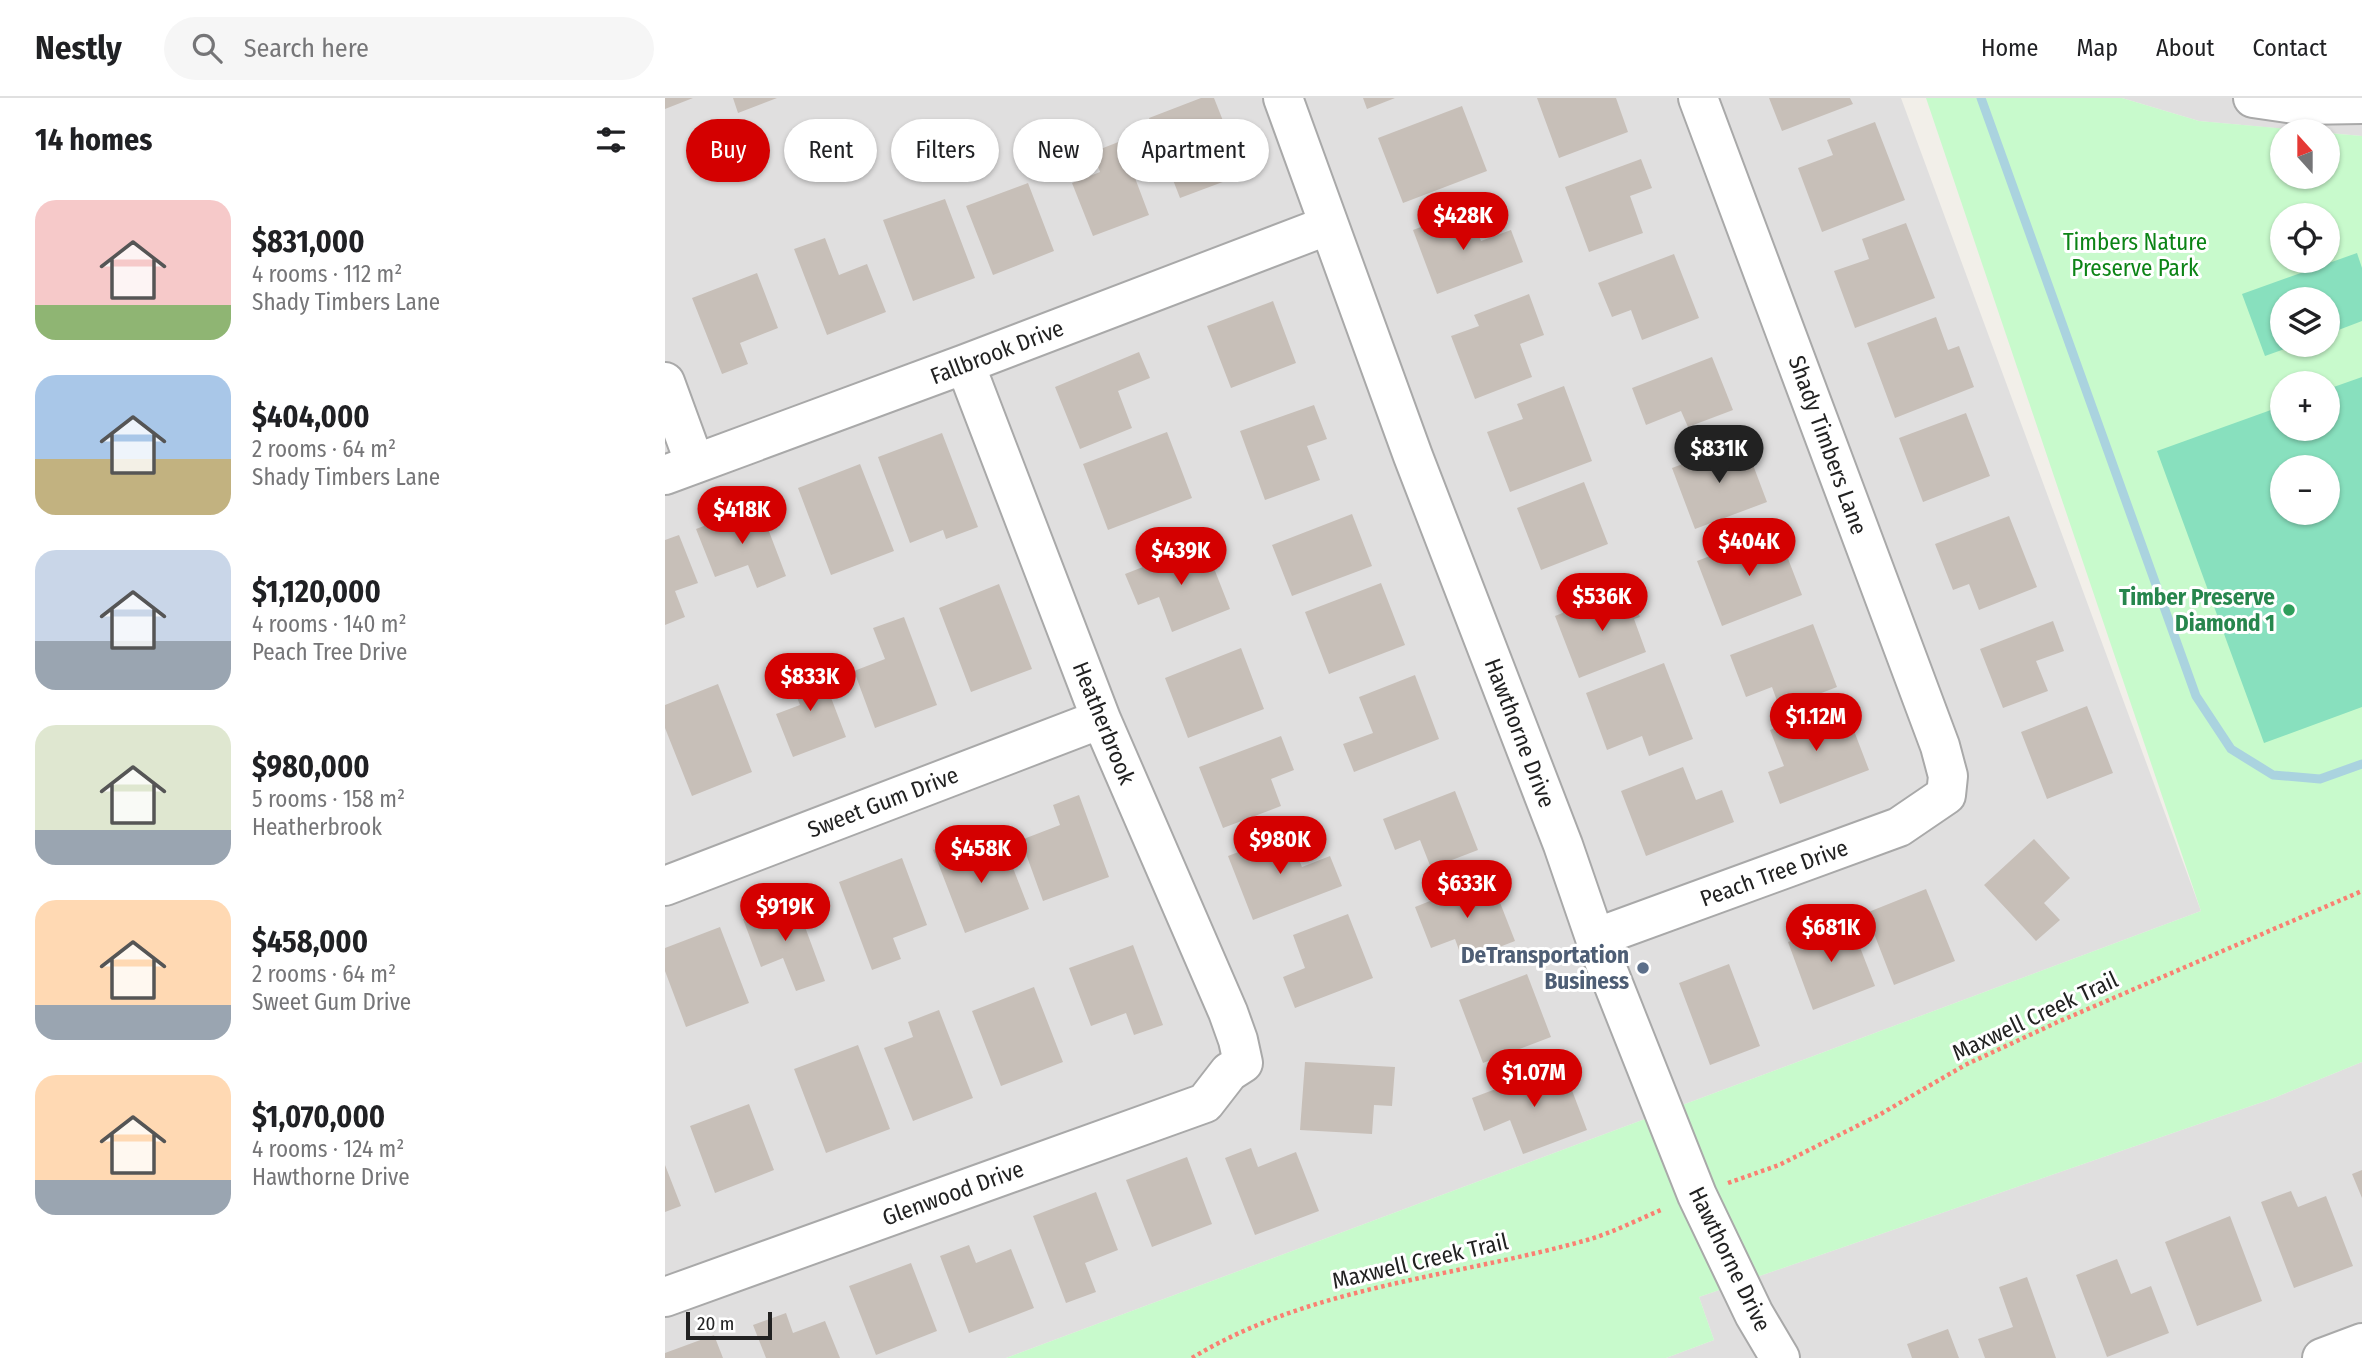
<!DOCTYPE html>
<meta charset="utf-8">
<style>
body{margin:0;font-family:"Fira Sans Condensed",sans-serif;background:#f6f6f6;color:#202124;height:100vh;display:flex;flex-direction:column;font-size:26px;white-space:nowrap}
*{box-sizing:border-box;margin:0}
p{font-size:23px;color:#757577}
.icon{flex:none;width:38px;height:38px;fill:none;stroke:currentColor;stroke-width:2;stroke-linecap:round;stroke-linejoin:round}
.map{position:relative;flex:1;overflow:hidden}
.side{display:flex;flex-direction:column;background:#fff;width:665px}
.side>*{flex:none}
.guide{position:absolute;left:21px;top:21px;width:665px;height:63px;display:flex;gap:14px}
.needle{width:46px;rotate:339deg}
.tools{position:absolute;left:1605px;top:21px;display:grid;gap:14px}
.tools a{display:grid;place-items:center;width:70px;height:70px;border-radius:50%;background:#fff;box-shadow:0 2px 5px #0004;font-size:35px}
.scale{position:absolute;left:21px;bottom:18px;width:86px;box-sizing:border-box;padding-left:7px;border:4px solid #222;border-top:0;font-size:19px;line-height:24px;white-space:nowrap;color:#222;-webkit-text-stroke:5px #fff;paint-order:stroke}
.price{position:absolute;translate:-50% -60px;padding:0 16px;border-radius:24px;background:#d40000;color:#fff;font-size:23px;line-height:46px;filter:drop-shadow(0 2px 4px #0008)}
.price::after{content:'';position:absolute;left:50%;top:42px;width:21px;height:16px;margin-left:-10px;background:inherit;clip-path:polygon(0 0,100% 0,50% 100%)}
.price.selected{background:#222;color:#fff}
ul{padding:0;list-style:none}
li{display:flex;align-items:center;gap:21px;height:175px;padding:0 35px}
li span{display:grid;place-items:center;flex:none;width:196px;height:140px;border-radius:21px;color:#555}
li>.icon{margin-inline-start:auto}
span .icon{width:84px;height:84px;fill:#fffc;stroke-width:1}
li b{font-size:30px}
h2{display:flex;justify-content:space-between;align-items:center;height:84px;padding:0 35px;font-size:30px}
.pill{padding:0 24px;border-radius:32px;background:#fff;box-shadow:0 2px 5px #0004;font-size:24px;line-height:63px}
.pill.selected{background:#d40000;color:#fff}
header{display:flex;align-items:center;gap:42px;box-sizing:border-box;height:98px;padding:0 35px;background:#fff;border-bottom:2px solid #e0e0e0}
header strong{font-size:33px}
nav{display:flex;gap:38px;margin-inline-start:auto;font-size:24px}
.search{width:490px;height:63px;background:#f6f6f6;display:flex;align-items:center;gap:18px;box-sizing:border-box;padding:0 24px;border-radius:38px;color:#757577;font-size:26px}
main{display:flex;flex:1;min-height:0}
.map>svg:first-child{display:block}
.residential{fill:#e0dfdf}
.park{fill:#c8facc;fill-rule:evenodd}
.pitch{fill:#88e0be;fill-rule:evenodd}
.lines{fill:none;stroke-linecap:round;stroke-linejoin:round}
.stream{stroke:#aad3df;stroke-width:9}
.building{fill:#c7bfb8}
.minor-casing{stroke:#a9a9a9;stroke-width:42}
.path{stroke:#fa8072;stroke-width:4.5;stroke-dasharray:3.5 3.5;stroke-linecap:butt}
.minor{stroke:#fff;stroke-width:38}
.leisure-dot{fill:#2e9e5b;stroke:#fff;stroke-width:2.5}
.service-dot{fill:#5c6f8a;stroke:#fff;stroke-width:2.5}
.labels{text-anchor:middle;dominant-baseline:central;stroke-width:6;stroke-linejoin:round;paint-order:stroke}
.park-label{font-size:23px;fill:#0c8416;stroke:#fff}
.street-label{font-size:23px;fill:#222;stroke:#fff}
.leisure-label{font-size:23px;font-weight:bold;fill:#27864d;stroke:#fff;text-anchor:end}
.service-label{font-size:23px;font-weight:bold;fill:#4e5e75;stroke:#fff;text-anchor:end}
</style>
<header>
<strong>Nestly</strong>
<div class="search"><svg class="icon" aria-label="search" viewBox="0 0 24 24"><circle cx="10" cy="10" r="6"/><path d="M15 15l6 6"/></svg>Search here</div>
<nav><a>Home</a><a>Map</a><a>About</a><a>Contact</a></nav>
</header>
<main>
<section class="side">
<h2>14 homes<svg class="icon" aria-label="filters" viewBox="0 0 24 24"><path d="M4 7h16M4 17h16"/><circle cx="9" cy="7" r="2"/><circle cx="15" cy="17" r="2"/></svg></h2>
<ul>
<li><span style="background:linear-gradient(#f6c9c9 75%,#8fb573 0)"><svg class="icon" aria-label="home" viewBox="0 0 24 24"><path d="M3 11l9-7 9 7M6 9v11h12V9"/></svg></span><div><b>$831,000</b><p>4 rooms · 112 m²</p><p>Shady Timbers Lane</p></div></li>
<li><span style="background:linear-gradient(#a9c7e8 60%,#c2b280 0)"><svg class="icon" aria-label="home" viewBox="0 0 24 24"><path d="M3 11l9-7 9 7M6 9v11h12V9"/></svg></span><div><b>$404,000</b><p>2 rooms · 64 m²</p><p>Shady Timbers Lane</p></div></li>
<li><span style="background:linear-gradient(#c9d6e8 65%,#9aa5b1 0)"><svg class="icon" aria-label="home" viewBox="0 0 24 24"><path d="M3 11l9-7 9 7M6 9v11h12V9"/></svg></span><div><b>$1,120,000</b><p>4 rooms · 140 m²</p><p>Peach Tree Drive</p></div></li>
<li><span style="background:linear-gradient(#dfe7d0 75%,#9aa5b1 0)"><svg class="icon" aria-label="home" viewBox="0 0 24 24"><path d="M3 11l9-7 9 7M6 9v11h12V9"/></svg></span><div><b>$980,000</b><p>5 rooms · 158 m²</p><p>Heatherbrook</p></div></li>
<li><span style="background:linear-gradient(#ffd9b3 75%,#9aa5b1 0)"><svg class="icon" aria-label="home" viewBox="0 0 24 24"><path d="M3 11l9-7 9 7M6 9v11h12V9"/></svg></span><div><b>$458,000</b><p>2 rooms · 64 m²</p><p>Sweet Gum Drive</p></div></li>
<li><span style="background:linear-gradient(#ffd9b3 75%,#9aa5b1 0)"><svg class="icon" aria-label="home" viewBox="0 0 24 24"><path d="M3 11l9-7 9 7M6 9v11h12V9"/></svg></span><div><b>$1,070,000</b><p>4 rooms · 124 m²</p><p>Hawthorne Drive</p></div></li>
</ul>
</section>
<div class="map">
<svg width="1697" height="1260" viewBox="0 0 1697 1260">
<rect width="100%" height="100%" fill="#f2efe9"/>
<!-- residential -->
<path class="residential" d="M0 0H1236L1536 813 341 1260H0Z
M1457 0H1697V38L1534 23Z
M1697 964V1260H1001L1049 1242 1034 1199 1609 1000Z"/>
<!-- park -->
<path class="park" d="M1261 0H1457L1534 23 1646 33H1617V79H1662L1663 35 1697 38V964L1609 1000 1034 1199 1049 1242 1001 1260H341L1536 813ZM1617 117H1662V163H1617ZM1617 201H1662V247H1617ZM1617 285H1662V331H1617ZM1617 369H1662V415H1617Z"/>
<!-- pitch -->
<path class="pitch" d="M1692 155 1697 170V223L1663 236 1662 201H1617V247H1631L1600 258 1577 196Z
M1697 279V609L1599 645 1492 353 1617 308V331H1662L1663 291ZM1617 369H1662V415H1617Z"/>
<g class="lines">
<!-- stream -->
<path class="stream" d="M1316 0 1531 598 1566 651 1608 677 1655 681 1697 666"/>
</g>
<!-- building -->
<path class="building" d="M0 0H28L0 11Z
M68 0H112L73 15Z
M536 0H549L579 76 515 100 484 20Z
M698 0H730L702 11Z
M872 0H951L963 34 894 60Z
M1104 0H1185L1188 6 1117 33Z
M797 8 822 73 738 105 713 40Z
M1210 24 1240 102 1157 134 1133 70 1168 57 1162 42Z
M456 43 484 117 428 138 407 85 435 74 428 54Z
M976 61 987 90 965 98 978 135 924 154 900 89Z
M363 85 389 153 328 177 301 108Z
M280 101 310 180 248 203 218 122Z
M804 111 816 143 846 132 858 164 772 196 748 132Z
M1241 125 1270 200 1190 230 1169 173 1204 161 1197 141Z
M160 140 174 177 202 166 221 214 162 237 129 151Z
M1009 156 1034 220 977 242 966 212 947 219 933 185Z
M92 175 113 230 75 245 83 266 57 276 27 200Z
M864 196 879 237 855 246 867 279 810 301 786 238 814 228 809 217Z
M608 203 631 265 566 290 542 228Z
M1271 219 1283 252 1294 248 1309 289 1230 320 1202 245Z
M474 254 485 280 453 293 467 330 415 351 390 289Z
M1047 259 1068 312 1023 329 1016 313 981 327 967 290Z
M899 288 927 363 845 394 822 334 858 321 852 306Z
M649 307 662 341 642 348 655 382 600 402 575 333Z
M1301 315 1325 378 1258 404 1234 340Z
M502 334 527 400 443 432 418 366Z
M277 335 313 429 281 441 278 432 245 445 213 359Z
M1079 343 1102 404 1030 431 1007 370Z
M195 366 229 453 166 477 133 390Z
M919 384 943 446 876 472 852 410Z
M94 407 121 478 92 490 83 467 50 479 31 431Z
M687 416 707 468 627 498 607 447Z
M1344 418 1372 489 1314 512 1304 486 1288 492 1270 446Z
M1112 432 1137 497 1057 528 1032 463Z
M14 437 33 485 10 493 20 519 0 527V442Z
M539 445 565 511 507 534 494 499 473 507 460 476Z
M716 485 740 547 664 576 640 514Z
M334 486 367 571 306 594 274 510Z
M963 489 975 519 969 521 981 554 914 580 890 518Z
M239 519 272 607 210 630 189 573 220 561 208 530Z
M1388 523 1399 553 1371 563 1383 593 1338 610 1315 551Z
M1148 526 1172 589 1115 611 1107 589 1081 599 1065 557Z
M576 550 599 611 523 640 500 580Z
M152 563 181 639 128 659 111 616 135 607 122 574Z
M999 565 1028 641 984 658 977 638 942 652 921 595Z
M750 577 774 641 689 674 678 646 708 635 694 599Z
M53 586 87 674 27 698 0 630V607Z
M1178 604 1204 672 1115 706 1103 674 1119 668 1105 632Z
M1422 608 1448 675 1382 701 1356 634Z
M616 638 629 672 606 681 616 708 558 730 534 669Z
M1018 669 1031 702 1057 692 1069 724 981 758 956 693Z
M790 693 813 752 766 770 755 742 730 752 718 721Z
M414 697 444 779 378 803 356 742 395 727 388 707Z
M623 735 637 769 665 758 677 788 588 822 563 758Z
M297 741 304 760 339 747 364 811 300 835 268 752Z
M1369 741 1405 780 1379 805 1395 822 1371 843 1319 787Z
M237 760 262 827 228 840 236 861 207 872 174 784Z
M825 779 850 843 798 863 790 841 766 850 750 809Z
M1261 791 1290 863 1229 887 1201 815Z
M130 802 160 883 131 893 118 860 96 869 78 821Z
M683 816 708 880 630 910 618 879 640 870 628 837Z
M1184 821 1210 888 1148 912 1123 844Z
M55 829 84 905 21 929 0 873V850Z
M468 847 498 927 469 937 461 915 426 928 404 870Z
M1064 866 1095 948 1045 967 1014 885Z
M862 876 886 939 818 965 794 902Z
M369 889 398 964 336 988 307 913Z
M274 912 308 1000 248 1023 219 950 248 939 243 924Z
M193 947 225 1031 161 1055 129 971Z
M640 964 730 969 727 1008 709 1007 707 1036 635 1032Z
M897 966 922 1032 858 1056 845 1022 819 1033 807 1000Z
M84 1006 109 1072 50 1095 25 1028Z
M586 1050 593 1069 631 1054 654 1113 590 1137 560 1060Z
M522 1059 547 1126 487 1149 461 1082Z
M0 1067 16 1108 0 1114Z
M1697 1072V1100L1687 1076Z
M1626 1093 1633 1109 1661 1098 1688 1168 1629 1190 1596 1104Z
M431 1094 453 1152 420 1165 431 1194 401 1205 368 1118Z
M1565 1118 1597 1203 1532 1228 1500 1144Z
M304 1147 311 1165 346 1151 369 1210 304 1235 275 1158Z
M1452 1161 1466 1196 1486 1188 1504 1235 1442 1259 1411 1177Z
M246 1165 272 1233 211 1257 184 1188Z
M1362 1179 1391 1260H1320L1313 1241 1348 1229 1334 1189Z
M121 1215 128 1235 160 1223 175 1260H101L88 1227Z
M1283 1231 1294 1260H1247L1242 1246Z
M49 1237 58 1260H0V1255Z"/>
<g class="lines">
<!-- minor casing -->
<g class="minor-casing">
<path id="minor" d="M618 0 748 358 898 747 930 840 1032 1097 1089 1216 1115 1260
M1588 0 1636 7 1697 6
M0 284 30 366
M0 377 300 266 664 127
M0 788 436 621
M930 840 1234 729 1281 697 1283 678 1275 648 1033 0
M0 1199 540 1005 564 974 578 965 573 942 563 914 436 621 300 266
M1657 1260 1697 1245"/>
</g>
<!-- path -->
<path class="path" d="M1063 1085 1114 1067 1214 1017 1300 967 1395 923 1697 793
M527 1260C645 1188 791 1179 922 1142 947 1135 972 1122 996 1112"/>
<!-- minor -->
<use href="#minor" class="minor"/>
</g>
<!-- markers -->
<circle class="leisure-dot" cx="1624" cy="512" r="7"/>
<circle class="service-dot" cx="978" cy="870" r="7"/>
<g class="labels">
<!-- park labels -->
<g class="park-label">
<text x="1470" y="144">Timbers Nature<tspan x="1470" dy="26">Preserve Park</tspan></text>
</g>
<!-- street labels -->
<g class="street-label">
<text transform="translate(332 254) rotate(-21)">Fallbrook Drive</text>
<text transform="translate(1163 347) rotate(70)">Shady Timbers Lane</text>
<text transform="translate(439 625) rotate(68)">Heatherbrook</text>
<text transform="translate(855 635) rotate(69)">Hawthorne Drive</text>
<text transform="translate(218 704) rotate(-21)">Sweet Gum Drive</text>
<text transform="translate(1109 775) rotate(-20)">Peach Tree Drive</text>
<text transform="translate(1370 918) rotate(-25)">Maxwell Creek Trail</text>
<text transform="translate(288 1095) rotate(-20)">Glenwood Drive</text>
<text transform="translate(1065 1161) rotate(64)">Hawthorne Drive</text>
<text transform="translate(755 1163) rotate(-13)">Maxwell Creek Trail</text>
</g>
<!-- leisure labels -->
<g class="leisure-label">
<text x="1610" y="499">Timber Preserve<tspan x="1610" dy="26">Diamond 1</tspan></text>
</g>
<!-- service labels -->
<g class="service-label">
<text x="964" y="857">DeTransportation<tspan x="964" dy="26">Business</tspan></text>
</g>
</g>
</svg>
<div class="tools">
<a><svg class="needle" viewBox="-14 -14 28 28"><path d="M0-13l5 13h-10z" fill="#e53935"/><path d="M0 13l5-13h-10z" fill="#757577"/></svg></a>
<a><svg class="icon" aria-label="locate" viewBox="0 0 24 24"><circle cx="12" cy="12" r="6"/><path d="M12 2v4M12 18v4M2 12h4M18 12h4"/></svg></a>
<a><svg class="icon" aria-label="layers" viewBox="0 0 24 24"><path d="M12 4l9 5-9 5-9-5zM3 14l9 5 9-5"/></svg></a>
<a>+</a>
<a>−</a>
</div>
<div class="scale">20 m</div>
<b class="price" style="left:798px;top:154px">$428K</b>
<b class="price selected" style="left:1054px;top:387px">$831K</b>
<b class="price" style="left:77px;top:448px">$418K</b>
<b class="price" style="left:1084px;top:480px">$404K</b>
<b class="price" style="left:516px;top:489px">$439K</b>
<b class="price" style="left:937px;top:535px">$536K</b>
<b class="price" style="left:145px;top:615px">$833K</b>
<b class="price" style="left:1151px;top:655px">$1.12M</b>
<b class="price" style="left:615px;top:778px">$980K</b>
<b class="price" style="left:316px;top:787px">$458K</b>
<b class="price" style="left:802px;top:822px">$633K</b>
<b class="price" style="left:120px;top:845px">$919K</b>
<b class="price" style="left:1166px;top:866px">$681K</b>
<b class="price" style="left:869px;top:1011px">$1.07M</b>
<div class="guide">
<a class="pill selected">Buy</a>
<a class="pill">Rent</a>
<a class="pill">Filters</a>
<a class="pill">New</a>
<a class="pill">Apartment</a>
</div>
</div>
</main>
